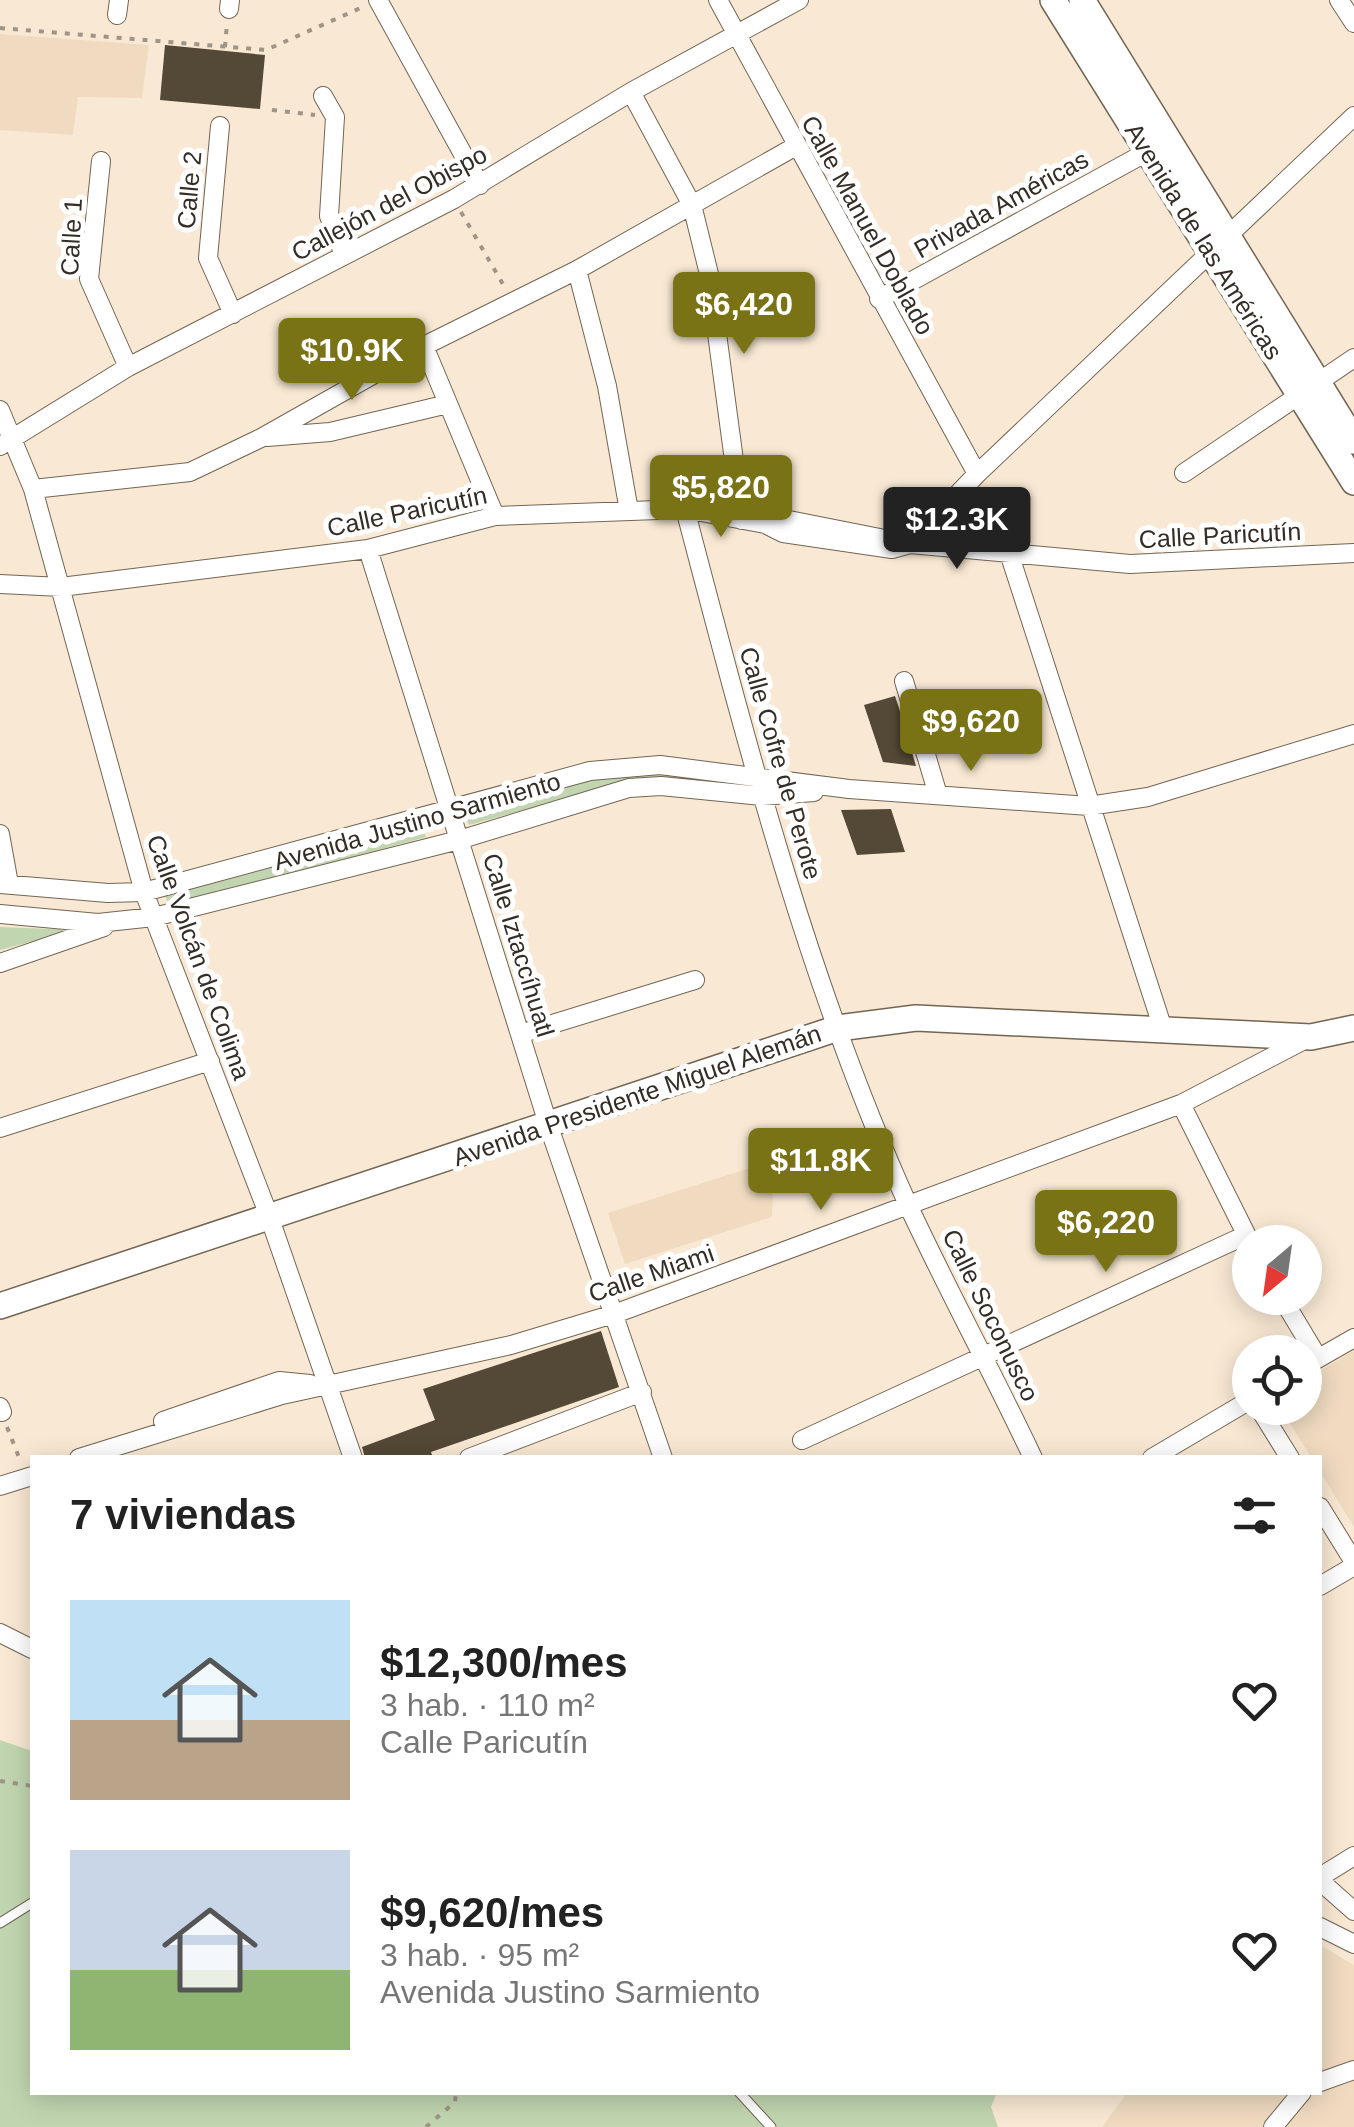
<!DOCTYPE html>
<html lang="es">
<meta charset="utf-8">
<style>
body{margin:0;font-family:Arial,sans-serif;background:#f2f2f2;color:#222;height:100vh;display:flex;flex-direction:column;font-size:38px;white-space:nowrap}
*{box-sizing:border-box;margin:0}
p{font-size:32px;color:#767676}
.icon{flex:none;width:55px;height:55px;fill:none;stroke:currentColor;stroke-width:2;stroke-linecap:round;stroke-linejoin:round}
.map{position:relative;flex:1;overflow:hidden}
.panel{position:absolute;left:30px;top:1455px;width:1292px;height:640px;display:flex;flex-direction:column;background:#fff;border-radius:0px;box-shadow:0 5px 25px #0003}
.panel>*{flex:none}
.needle{width:65px;rotate:209deg}
.controls{position:absolute;left:1232px;top:1225px;display:grid;gap:20px}
.controls a{display:grid;place-items:center;width:90px;height:90px;border-radius:50%;background:#fff;box-shadow:0 5px 25px #0003;font-size:50px}
.price{position:absolute;translate:-50% -85px;padding:0 22px;border-radius:10px;background:#797315;color:#fff;font-size:32px;line-height:65px;filter:drop-shadow(0 2px 5px #0008)}
.price::after{content:'';position:absolute;left:50%;top:60px;width:30px;height:22px;margin-left:-15px;background:inherit;clip-path:polygon(0 0,100% 0,50% 100%)}
.price.on{background:#222;color:#fff}
ul{padding:0;list-style:none}
li{display:flex;align-items:center;gap:30px;height:250px;padding:0 40px}
li span{display:grid;place-items:center;flex:none;width:280px;height:200px;border-radius:0px;color:#555}
li>.icon{margin-inline-start:auto}
span .icon{width:120px;height:120px;fill:#fffc;stroke-width:1}
li b{font-size:42px}
h2{display:flex;justify-content:space-between;align-items:center;height:120px;padding:0 40px;font-size:42px}
.map>svg:first-child{display:block}
.built{fill:#f0dbc1}
.green{fill:#c1d6b0}
.building{fill:#544836}
.lines{fill:none;stroke-linecap:round;stroke-linejoin:round}
.service-casing{stroke:#736553;stroke-width:11}
.minor-casing{stroke:#736553;stroke-width:20}
.secondary-casing{stroke:#736553;stroke-width:28}
.path{stroke:#a09485;stroke-width:4;stroke-dasharray:5 8;stroke-linecap:butt}
.service{stroke:#fff;stroke-width:9}
.minor{stroke:#fff;stroke-width:18}
.secondary{stroke:#fff;stroke-width:25}
.labels{text-anchor:middle;dominant-baseline:central;stroke-width:10;stroke-linejoin:round;paint-order:stroke}
.street-label{font-size:25px;fill:#332d25;stroke:#fff}
</style>
<div class="map">
<svg width="1354" height="2127" viewBox="0 0 1354 2127">
<rect width="100%" height="100%" fill="#f9e9d4"/>
<!-- built -->
<path class="built" d="M0 34 149 45 142 98 78 97 73 135 0 130Z
M775 1160 772 1217 625 1264 608 1213Z
M1354 1350V1527L1320 1472V1458L1311 1457 1280 1408H1305V1380Z
M1320 1945 1354 1965V2127H1102L1127 2093 1320 2092Z"/>
<!-- green -->
<path class="green" d="M633 768 732 779 735 785 632 780 469 825 466 817 592 775Z
M422 827 426 837 170 907 165 896Z
M0 927 76 930 0 950Z
M0 1740 32 1751V2092H997L991 2107 998 2127H0Z"/>
<!-- building -->
<path class="building" d="M165 45 265 55 260 109 160 100Z
M895 696 899 708 916 766 883 762 864 705Z
M891 809 905 852 857 855 841 810Z
M601 1331 619 1387 431 1452 433 1458H365L362 1447 435 1420 423 1389Z"/>
<g class="lines">
<!-- service casing -->
<g class="service-casing">
<path id="service" d="M0 1923 32 1903
M739 2092 771 2127"/>
</g>
<!-- minor casing -->
<g class="minor-casing">
<path id="minor" d="M378 0 480 185
M718 0 977 474
M1339 0 1354 23
M229 9 230 0
M117 15 119 0
M631 92 692 205 709 274 742 520
M323 96 335 117 329 216 344 255
M220 126 208 258 233 314
M101 161 89 279 128 367
M577 270 607 386 629 511
M879 299 1147 152
M424 346 495 516
M0 410 33 489 144 892 269 1216 353 1458
M267 437 330 432 448 404
M0 446 128 367 454 199 631 92 799 0
M1184 473 1354 358
M33 489 190 472 261 438 424 346 577 270 796 146
M685 509C747 745 808 984 909 1207 948 1291 993 1373 1033 1458
M765 524 784 519 910 544 1130 564 1354 553
M910 544 977 474 1354 116
M368 549 549 1127 663 1458
M1009 553 1163 1029
M0 584 61 587 368 549 495 516 685 509 765 524 783 533 892 549 910 544
M904 681 938 795
M0 834 9 884
M0 884 108 893 144 892 590 771 660 765 849 789 1089 806 1148 797 1354 734
M0 914 98 923 154 917 459 840 629 788 661 786 762 796 814 792
M0 963 104 927
M520 1034 695 980
M1181 1104 1250 1242
M0 1128 210 1061
M1282 1298 1318 1358
M1305 1366 1354 1338
M0 1407 2 1412
M1259 1408 1290 1458
M163 1421 279 1381 310 1384
M802 1440 1246 1235
M79 1458 282 1395 511 1345 617 1313 1181 1104 1310 1037
M469 1458 642 1392
M1152 1458 1250 1400
M0 1486 32 1476
M1320 1507 1354 1562
M1320 1586 1354 1566
M0 1633 32 1649
M1320 1877 1354 1856
M1320 1881 1354 1911
M1320 1927 1354 1944
M1320 2082 1354 2070
M1273 2127 1302 2092"/>
</g>
<!-- secondary casing -->
<g class="secondary-casing">
<path id="secondary" d="M1053 0 1354 482
M1082 0 1354 441
M0 1306 838 1028 916 1018 1311 1037 1354 1028"/>
</g>
<!-- path -->
<path class="path" d="M0 28 266 50 365 6
M225 47 227 23
M272 110 315 115
M461 212 504 286
M7 1427 20 1460
M0 1781 32 1786
M426 2127 455 2102 456 2092"/>
<!-- service -->
<use href="#service" class="service"/>
<!-- minor -->
<use href="#minor" class="minor"/>
<!-- secondary -->
<use href="#secondary" class="secondary"/>
</g>
<g class="labels">
<!-- street labels -->
<g class="street-label">
<text transform="translate(189 190) rotate(-85)">Calle 2</text>
<text transform="translate(389 203) rotate(-28)">Callejón del Obispo</text>
<text transform="translate(1001 204) rotate(-29)">Privada Américas</text>
<text transform="translate(868 225) rotate(61)">Calle Manuel Doblado</text>
<text transform="translate(71 237) rotate(-87)">Calle 1</text>
<text transform="translate(1204 241) rotate(58)">Avenida de las Américas</text>
<text transform="translate(407 511) rotate(-12)">Calle Paricutín</text>
<text transform="translate(1220 535) rotate(-3)">Calle Paricutín</text>
<text transform="translate(781 763) rotate(74)">Calle Cofre de Perote</text>
<text transform="translate(417 821) rotate(-16)">Avenida Justino Sarmiento</text>
<text transform="translate(519 945) rotate(73)">Calle Iztaccíhuatl</text>
<text transform="translate(199 957) rotate(70)">Calle Volcán de Colima</text>
<text transform="translate(637 1095) rotate(-19)">Avenida Presidente Miguel Alemán</text>
<text transform="translate(651 1273) rotate(-19)">Calle Miami</text>
<text transform="translate(991 1315) rotate(64)">Calle Soconusco</text>
</g>
</g>
</svg>
<div class="controls">
<a><svg class="needle" viewBox="-14 -14 28 28"><path d="M0-13l5 13h-10z" fill="#e53935"/><path d="M0 13l5-13h-10z" fill="#767676"/></svg></a>
<a><svg class="icon" aria-label="locate" viewBox="0 0 24 24"><circle cx="12" cy="12" r="6"/><path d="M12 2v4M12 18v4M2 12h4M18 12h4"/></svg></a>
</div>
<b class="price" style="left:744px;top:357px">$6,420</b>
<b class="price" style="left:352px;top:403px">$10.9K</b>
<b class="price" style="left:721px;top:540px">$5,820</b>
<b class="price on" style="left:957px;top:572px">$12.3K</b>
<b class="price" style="left:971px;top:774px">$9,620</b>
<b class="price" style="left:821px;top:1213px">$11.8K</b>
<b class="price" style="left:1106px;top:1275px">$6,220</b>
<section class="panel">
<h2>7 viviendas<svg class="icon" aria-label="filters" viewBox="0 0 24 24"><path d="M4 7h16M4 17h16"/><circle cx="9" cy="7" r="2"/><circle cx="15" cy="17" r="2"/></svg></h2>
<ul>
<li><span style="background:linear-gradient(#bfe0f5 60%,#b9a48a 0)"><svg class="icon" aria-label="home" viewBox="0 0 24 24"><path d="M3 11l9-7 9 7M6 9v11h12V9"/></svg></span><div><b>$12,300/mes</b><p>3 hab. · 110 m²</p><p>Calle Paricutín</p></div><svg class="icon" aria-label="heart" viewBox="0 0 24 24"><path d="M12 20l-8-8c-3-5 5-10 8-4 3-6 11-1 8 4z"/></svg></li>
<li><span style="background:linear-gradient(#c9d6e8 60%,#8fb573 0)"><svg class="icon" aria-label="home" viewBox="0 0 24 24"><path d="M3 11l9-7 9 7M6 9v11h12V9"/></svg></span><div><b>$9,620/mes</b><p>3 hab. · 95 m²</p><p>Avenida Justino Sarmiento</p></div><svg class="icon" aria-label="heart" viewBox="0 0 24 24"><path d="M12 20l-8-8c-3-5 5-10 8-4 3-6 11-1 8 4z"/></svg></li>
</ul>
</section>
</div>
